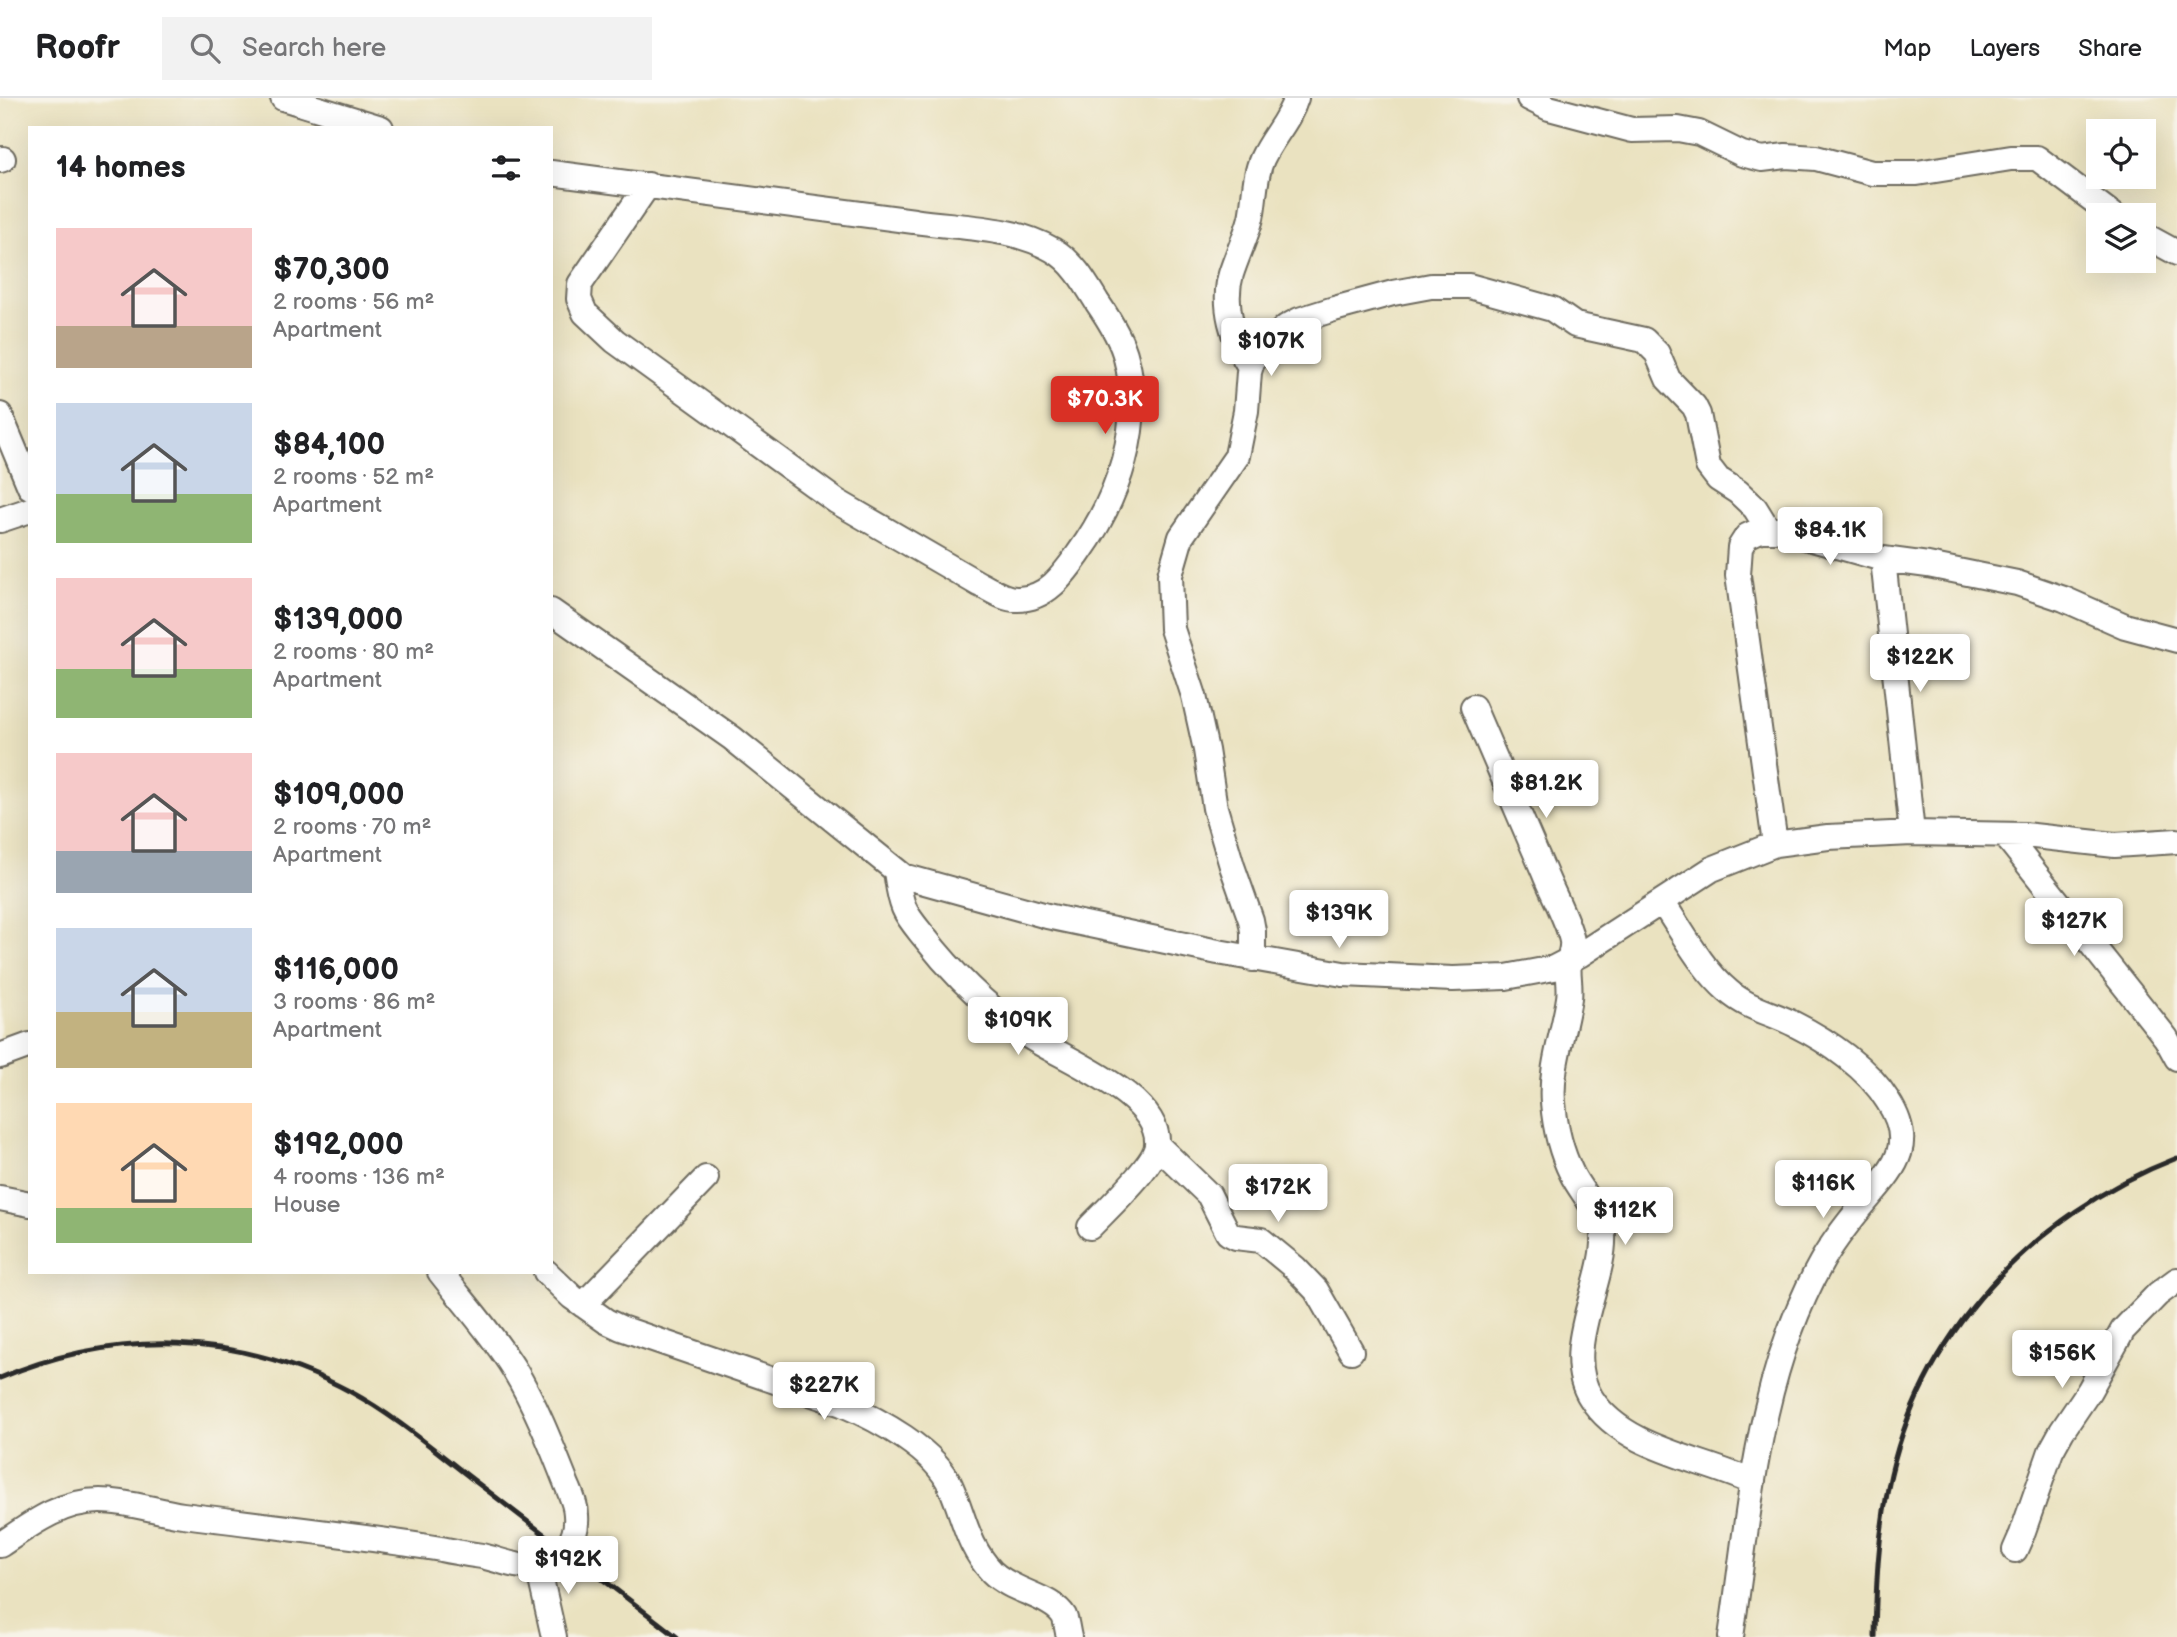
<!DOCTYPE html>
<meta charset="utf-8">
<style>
body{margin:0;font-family:"Balsamiq Sans",sans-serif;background:#f2f2f2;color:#202124;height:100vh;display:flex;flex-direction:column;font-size:26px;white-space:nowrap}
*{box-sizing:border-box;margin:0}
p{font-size:23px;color:#757577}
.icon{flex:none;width:38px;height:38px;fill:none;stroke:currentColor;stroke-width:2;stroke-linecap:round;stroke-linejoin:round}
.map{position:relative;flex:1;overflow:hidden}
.sheet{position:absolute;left:28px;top:28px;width:525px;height:1148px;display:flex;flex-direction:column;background:#fff;border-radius:0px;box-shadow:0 7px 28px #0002}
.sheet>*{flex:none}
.controls{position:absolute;left:2086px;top:21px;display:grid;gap:14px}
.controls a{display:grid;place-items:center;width:70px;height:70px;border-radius:0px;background:#fff;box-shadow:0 7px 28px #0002;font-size:35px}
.price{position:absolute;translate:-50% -60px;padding:0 16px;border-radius:7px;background:#fff;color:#222;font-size:23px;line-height:46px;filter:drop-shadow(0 2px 4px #0008)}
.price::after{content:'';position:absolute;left:50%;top:42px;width:21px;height:16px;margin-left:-10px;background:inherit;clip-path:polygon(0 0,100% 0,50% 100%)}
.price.current{background:#d93025;color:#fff}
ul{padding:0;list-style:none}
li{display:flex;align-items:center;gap:21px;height:175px;padding:0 28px}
li span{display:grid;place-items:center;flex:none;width:196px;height:140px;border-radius:0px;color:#555}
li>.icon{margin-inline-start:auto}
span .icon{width:84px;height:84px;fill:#fffc;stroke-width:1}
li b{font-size:30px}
h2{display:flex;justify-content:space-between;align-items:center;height:84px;padding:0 28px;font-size:30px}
header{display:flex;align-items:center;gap:42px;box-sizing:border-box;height:98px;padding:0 35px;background:#fff;border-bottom:2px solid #e0e0e0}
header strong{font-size:33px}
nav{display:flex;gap:38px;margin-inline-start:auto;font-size:24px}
.search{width:490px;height:63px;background:#f2f2f2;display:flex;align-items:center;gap:18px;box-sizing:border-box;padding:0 24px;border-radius:0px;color:#757577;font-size:26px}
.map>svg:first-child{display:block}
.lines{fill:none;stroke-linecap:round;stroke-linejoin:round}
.minor-casing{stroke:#6e6b5f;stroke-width:28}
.minor{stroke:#fff;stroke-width:24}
.rail{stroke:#2b2b2b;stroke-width:5}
</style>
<header>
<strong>Roofr</strong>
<div class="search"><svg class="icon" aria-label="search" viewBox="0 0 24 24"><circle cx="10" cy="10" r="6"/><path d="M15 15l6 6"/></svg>Search here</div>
<nav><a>Map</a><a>Layers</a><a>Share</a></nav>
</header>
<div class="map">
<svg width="2177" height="1539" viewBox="0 0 2177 1539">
<rect width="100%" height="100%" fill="#f7f3e8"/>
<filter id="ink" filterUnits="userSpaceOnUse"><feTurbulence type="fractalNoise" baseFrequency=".0143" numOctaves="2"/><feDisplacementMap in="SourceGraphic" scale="14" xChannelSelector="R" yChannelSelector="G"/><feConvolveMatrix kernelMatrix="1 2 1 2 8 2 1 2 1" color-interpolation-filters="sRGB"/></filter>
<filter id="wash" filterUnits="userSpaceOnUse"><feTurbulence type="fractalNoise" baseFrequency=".00686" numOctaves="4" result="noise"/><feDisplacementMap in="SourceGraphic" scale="28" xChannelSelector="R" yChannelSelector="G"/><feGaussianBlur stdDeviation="1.57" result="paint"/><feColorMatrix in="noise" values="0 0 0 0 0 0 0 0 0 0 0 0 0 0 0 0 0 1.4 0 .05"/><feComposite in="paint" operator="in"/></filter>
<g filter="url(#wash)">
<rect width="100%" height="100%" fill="#eae2c0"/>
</g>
<g filter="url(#ink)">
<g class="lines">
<!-- minor casing -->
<g class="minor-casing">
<path id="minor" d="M283 0 381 30
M1529 0 1549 10 1632 32 1678 31 1699 35 1742 56 1762 61 1786 58 1816 60 1872 75H1917L2011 60H2037L2113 117
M0 62 3 61
M551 75C672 90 793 106 914 123 959 130 1012 128 1053 152 1073 163 1086 186 1097 204 1108 220 1122 242 1126 260 1144 327 1118 401 1079 455 1064 476 1047 501 1018 501 1005 502 991 492 979 486L836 403 615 243 585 215 579 201 580 186 648 87
M2144 137 2177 155
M1250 269C1233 243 1222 206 1231 176 1237 157 1246 139 1251 120 1255 101 1254 79 1262 61 1272 39 1289 23 1296 0
M0 317 30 389
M0 422 30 412
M1883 461 1912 735
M551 513 732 640 903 778 1047 818 1218 854 1343 876 1453 881 1506 879 1554 870 1581 856 1712 771 1775 746 1828 739 1912 735 2024 737 2115 747 2177 743
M1473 609C1497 664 1520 719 1544 774 1552 795 1568 822 1572 843 1573 851 1570 856 1569 863 1567 875 1571 888 1569 900 1564 934 1550 970 1553 1004 1555 1029 1561 1054 1572 1076 1580 1093 1603 1117 1603 1136 1606 1184 1560 1252 1591 1300 1623 1351 1700 1360 1752 1384
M2005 737 2166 940 2177 960
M1775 746 1738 477 1740 449 1747 438 1760 432H1780L1883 461 1928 467 2017 485 2064 501 2125 528 2177 542
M896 773C898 786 899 798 904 810 908 820 918 831 925 840 954 877 986 908 1024 935 1059 960 1161 996 1157 1047 1155 1067 1105 1113 1090 1129
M1662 804C1682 833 1701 870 1728 893 1747 910 1772 915 1794 926 1828 943 1868 970 1888 1003 1919 1051 1890 1073 1861 1109 1847 1126 1832 1145 1821 1165 1757 1280 1750 1411 1731 1539
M1253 861V833L1251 822 1232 768 1215 710 1206 652 1194 598 1172 531 1170 477 1181 439 1237 358 1246 313 1249 274 1253 261 1286 229 1299 222 1334 211 1393 195 1431 188H1469L1552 211 1575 227 1644 242 1657 255 1668 281 1694 308 1698 316 1708 368 1718 381 1738 394 1755 410 1768 431
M0 958 30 947
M1157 1047 1209 1097 1228 1135 1236 1139 1261 1142 1295 1170 1316 1192 1351 1253
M0 1100 30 1106
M546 1174 572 1199 606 1223 621 1230 842 1306C877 1321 936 1352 951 1389 965 1421 967 1447 992 1474 1012 1494 1052 1498 1064 1518 1067 1525 1067 1532 1069 1539
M583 1207 706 1080
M0 1447C31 1426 61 1403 100 1403 128 1403 155 1413 183 1417 269 1428 355 1437 441 1451 454 1454 468 1456 482 1458 500 1462 521 1472 539 1467 564 1461 578 1441 576 1417 576 1405 569 1393 565 1382 550 1344 535 1306 514 1271 493 1237 465 1206 440 1174
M2015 1452 2022 1436 2051 1353 2062 1333 2089 1293 2123 1232 2158 1196 2177 1182
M538 1468 554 1539"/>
</g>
<!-- minor -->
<use href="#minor" class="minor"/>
<!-- rail -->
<path class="rail" d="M0 1280C116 1231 240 1234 351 1294 399 1320 441 1358 484 1390 549 1440 613 1489 677 1539
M1875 1539C1876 1489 1878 1440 1888 1390 1918 1237 2034 1115 2177 1060"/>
</g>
</g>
</svg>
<div class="controls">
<a><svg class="icon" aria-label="locate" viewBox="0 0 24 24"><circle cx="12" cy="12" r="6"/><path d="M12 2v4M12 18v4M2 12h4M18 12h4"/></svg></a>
<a><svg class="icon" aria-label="layers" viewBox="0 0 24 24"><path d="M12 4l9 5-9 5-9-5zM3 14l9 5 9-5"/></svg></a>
</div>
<b class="price" style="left:1271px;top:280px">$107K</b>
<b class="price current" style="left:1105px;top:338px">$70.3K</b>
<b class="price" style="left:1830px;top:469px">$84.1K</b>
<b class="price" style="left:1920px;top:596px">$122K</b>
<b class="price" style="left:1546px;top:722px">$81.2K</b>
<b class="price" style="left:1339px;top:852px">$139K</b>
<b class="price" style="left:2074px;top:860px">$127K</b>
<b class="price" style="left:1018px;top:959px">$109K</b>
<b class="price" style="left:1823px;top:1122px">$116K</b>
<b class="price" style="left:1278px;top:1126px">$172K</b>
<b class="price" style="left:1625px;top:1149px">$112K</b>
<b class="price" style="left:2062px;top:1292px">$156K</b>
<b class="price" style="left:824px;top:1324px">$227K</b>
<b class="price" style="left:568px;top:1498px">$192K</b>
<section class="sheet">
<h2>14 homes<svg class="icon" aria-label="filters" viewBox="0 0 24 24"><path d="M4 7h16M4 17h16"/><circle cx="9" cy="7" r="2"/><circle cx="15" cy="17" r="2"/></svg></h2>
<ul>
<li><span style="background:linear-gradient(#f6c9c9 70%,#b9a48a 0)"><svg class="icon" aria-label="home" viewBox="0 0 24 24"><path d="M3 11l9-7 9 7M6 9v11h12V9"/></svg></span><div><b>$70,300</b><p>2 rooms · 56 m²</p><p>Apartment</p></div></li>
<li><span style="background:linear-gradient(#c9d6e8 65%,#8fb573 0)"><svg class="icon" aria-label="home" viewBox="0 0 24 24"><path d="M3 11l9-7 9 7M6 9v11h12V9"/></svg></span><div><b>$84,100</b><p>2 rooms · 52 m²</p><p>Apartment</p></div></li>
<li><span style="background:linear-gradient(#f6c9c9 65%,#8fb573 0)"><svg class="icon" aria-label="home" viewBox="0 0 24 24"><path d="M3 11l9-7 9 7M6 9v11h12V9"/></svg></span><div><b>$139,000</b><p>2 rooms · 80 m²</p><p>Apartment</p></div></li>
<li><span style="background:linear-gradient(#f6c9c9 70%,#9aa5b1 0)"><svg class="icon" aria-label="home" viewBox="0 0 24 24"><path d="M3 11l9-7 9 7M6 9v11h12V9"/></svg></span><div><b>$109,000</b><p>2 rooms · 70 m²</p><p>Apartment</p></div></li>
<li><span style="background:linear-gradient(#c9d6e8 60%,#c2b280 0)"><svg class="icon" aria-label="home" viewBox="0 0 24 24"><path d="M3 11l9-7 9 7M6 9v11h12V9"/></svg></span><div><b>$116,000</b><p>3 rooms · 86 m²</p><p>Apartment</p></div></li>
<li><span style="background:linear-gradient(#ffd9b3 75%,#8fb573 0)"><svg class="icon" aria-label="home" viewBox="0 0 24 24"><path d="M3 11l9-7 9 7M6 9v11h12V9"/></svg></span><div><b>$192,000</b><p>4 rooms · 136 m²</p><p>House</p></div></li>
</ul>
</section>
</div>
